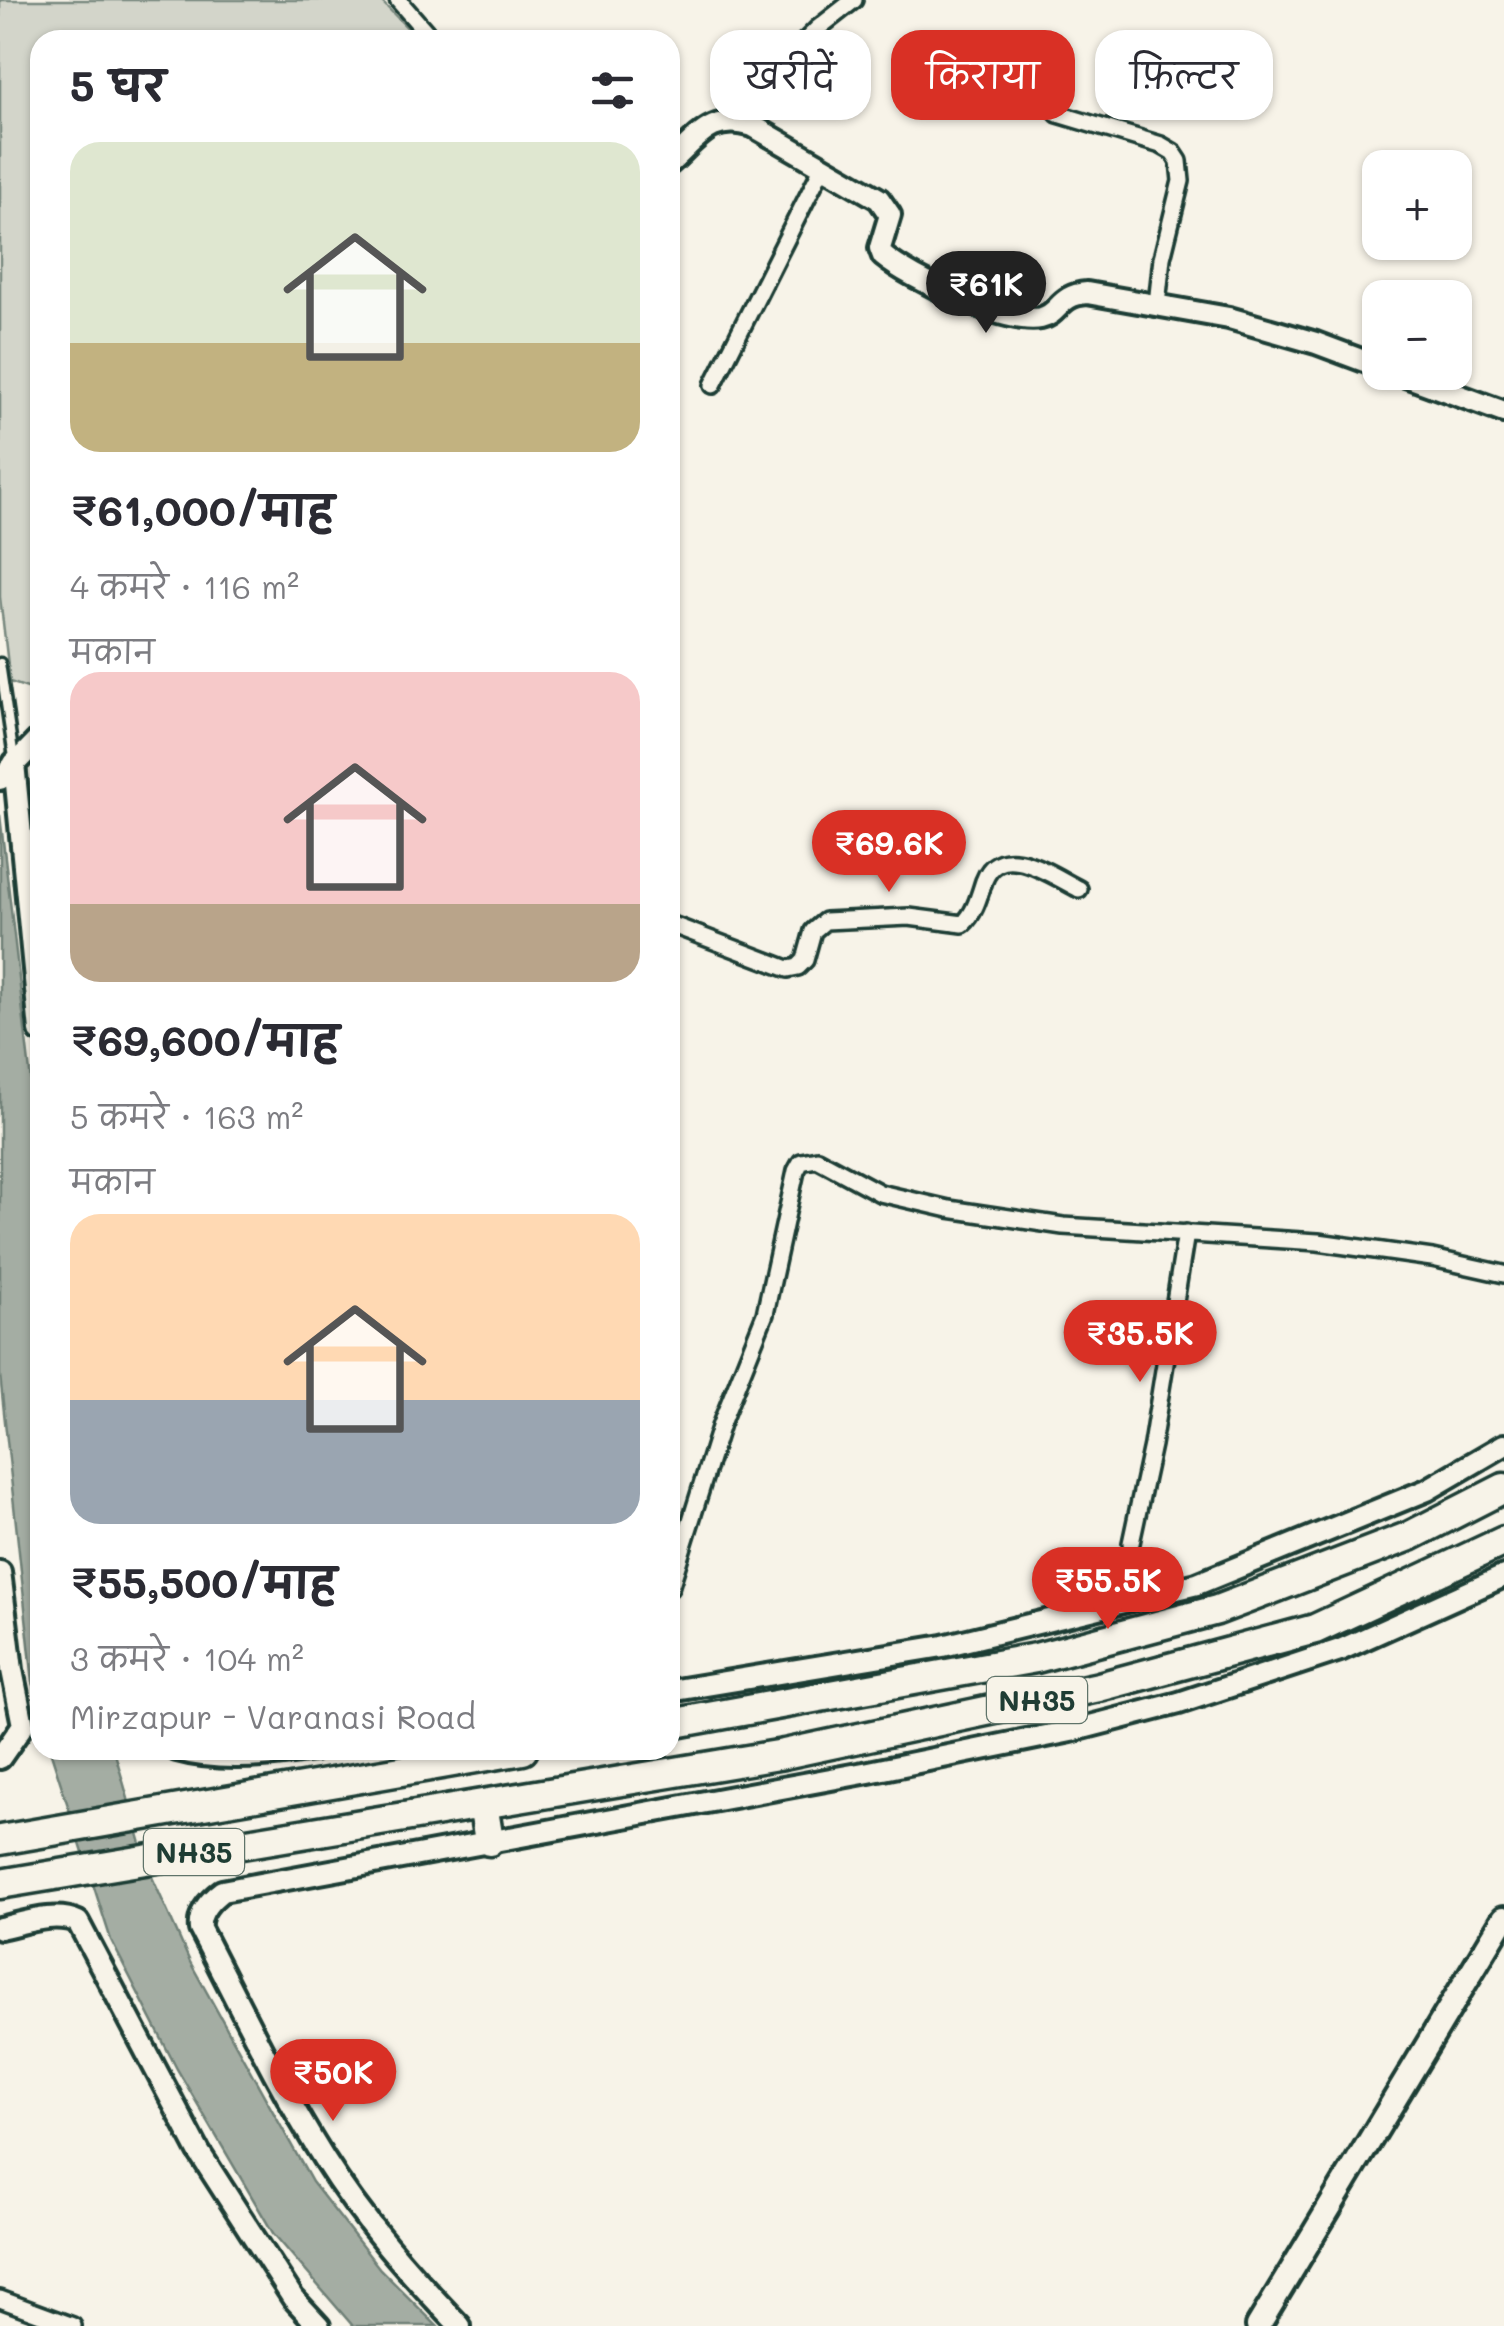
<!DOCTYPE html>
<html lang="hi">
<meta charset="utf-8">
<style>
body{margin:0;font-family:Mali,"Playpen Sans Deva",sans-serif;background:#f2f2f3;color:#2b2b33;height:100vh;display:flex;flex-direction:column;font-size:38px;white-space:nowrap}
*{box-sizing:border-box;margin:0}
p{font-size:32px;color:#7c7c81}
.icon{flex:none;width:55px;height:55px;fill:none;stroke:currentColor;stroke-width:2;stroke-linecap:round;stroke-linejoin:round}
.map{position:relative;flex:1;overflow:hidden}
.panel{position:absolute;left:30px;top:30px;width:650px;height:1730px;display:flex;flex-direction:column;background:#fff;border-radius:30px;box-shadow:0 2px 8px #0004}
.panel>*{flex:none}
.hud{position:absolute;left:710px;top:30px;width:642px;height:90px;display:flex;gap:20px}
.fabs{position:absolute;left:1362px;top:150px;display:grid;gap:20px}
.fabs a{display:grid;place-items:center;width:110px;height:110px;border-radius:20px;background:#fff;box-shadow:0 2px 8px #0004;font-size:50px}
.price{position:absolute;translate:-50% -85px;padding:0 22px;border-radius:35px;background:#d93025;color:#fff;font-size:32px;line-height:65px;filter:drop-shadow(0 2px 5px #0008)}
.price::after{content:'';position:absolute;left:50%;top:60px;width:30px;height:22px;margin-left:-15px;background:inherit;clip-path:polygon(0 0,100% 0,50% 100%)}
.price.current{background:#222;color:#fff}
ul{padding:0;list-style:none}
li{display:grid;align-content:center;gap:20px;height:530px;padding:0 40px}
li span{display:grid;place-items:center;height:310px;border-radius:30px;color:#555}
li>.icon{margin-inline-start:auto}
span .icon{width:180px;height:180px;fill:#fffc;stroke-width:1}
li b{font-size:42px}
h2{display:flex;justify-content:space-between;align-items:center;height:120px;padding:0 40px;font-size:42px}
.chip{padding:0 35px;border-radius:30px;background:#fff;box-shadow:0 2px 8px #0004;font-size:35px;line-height:90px}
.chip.current{background:#d93025;color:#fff}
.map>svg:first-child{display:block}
.green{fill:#d3d5ca;stroke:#79897f;stroke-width:2.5}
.water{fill:#a4ada3;stroke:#6f8077;stroke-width:2.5}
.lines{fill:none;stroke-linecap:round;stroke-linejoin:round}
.lane-casing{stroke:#1f3d34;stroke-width:15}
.street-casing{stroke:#1f3d34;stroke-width:22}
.secondary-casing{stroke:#1f3d34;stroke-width:28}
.primary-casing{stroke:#1f3d34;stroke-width:30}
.highway-casing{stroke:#1f3d34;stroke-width:35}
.lane{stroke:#f7f3e8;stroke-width:8}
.street{stroke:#f7f3e8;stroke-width:15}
.secondary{stroke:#f7f3e8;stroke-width:20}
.primary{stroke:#f7f3e8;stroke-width:22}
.highway{stroke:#f7f3e8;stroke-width:28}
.labels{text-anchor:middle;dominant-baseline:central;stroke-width:8;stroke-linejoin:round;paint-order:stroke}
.shield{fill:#f7f3e8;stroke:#60746a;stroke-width:2.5}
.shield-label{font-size:28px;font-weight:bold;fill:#1f3d34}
</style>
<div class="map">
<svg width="1504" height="2326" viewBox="0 0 1504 2326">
<rect width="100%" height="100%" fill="#f7f3e8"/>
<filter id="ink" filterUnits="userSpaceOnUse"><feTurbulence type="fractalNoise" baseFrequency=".01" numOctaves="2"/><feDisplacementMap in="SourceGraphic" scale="20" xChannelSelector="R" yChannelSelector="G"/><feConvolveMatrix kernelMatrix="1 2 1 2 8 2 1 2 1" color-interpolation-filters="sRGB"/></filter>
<g filter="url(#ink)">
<!-- green -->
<path class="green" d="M0 0H380L419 40H40L39 692 10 682 0 597Z"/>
<!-- water -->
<path class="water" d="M0 815 40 1159V1710L33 1682 0 1375Z
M50 1750H114L148 1868 190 1962 312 2182 380 2269 437 2326H353L273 2233 177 2069 111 1940Z"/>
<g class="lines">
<!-- lane casing -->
<g class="lane-casing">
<path id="lane" d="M0 663 14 758"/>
</g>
<!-- street casing -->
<g class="street-casing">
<path id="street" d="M398 0 433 40
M1058 114 1161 145 1173 152 1179 161 1181 181 1162 258 1157 304
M725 121 817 29 854 0
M713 385 823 166
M670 924 788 969 798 967 805 960 813 931 825 921 909 917 963 924C975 913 979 896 984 881 1000 838 1051 875 1079 889
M1131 1543 1152 1445 1186 1233
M670 1588 721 1424 765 1314 796 1171 801 1162 817 1159 880 1193 949 1209 1063 1226 1318 1242 1432 1258 1504 1274
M0 2299 73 2326"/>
</g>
<!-- secondary casing -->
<g class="secondary-casing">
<path id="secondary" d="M670 163C699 137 711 113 753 126L879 199 890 215 880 248 883 256C911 279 1005 325 1041 318 1060 314 1058 295 1087 293L1229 318 1316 343 1380 367
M1395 372 1504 412
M14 763 40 1031
M0 779 40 738
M0 1572 12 1670 23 1725 0 1758
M670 1691 943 1646 1197 1584 1427 1490 1504 1445
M177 1750C219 1762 270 1757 313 1750
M0 1928C24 1923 55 1911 78 1922L199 2152 293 2298 319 2326
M460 2326C410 2274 363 2221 324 2159 278 2086 240 2006 200 1929 198 1913 210 1900 222 1891L869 1772 1071 1731 1179 1703 1340 1650 1504 1576"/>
</g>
<!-- primary casing -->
<g class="primary-casing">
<path id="primary" d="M1258 2326 1504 1918"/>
</g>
<!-- highway casing -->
<g class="highway-casing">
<path id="highway" d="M670 1724 1036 1658 1217 1610 1410 1536 1504 1488
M483 1804 489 1841
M0 1840 523 1750
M0 1884 784 1754 1099 1687 1315 1629 1504 1541"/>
</g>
<!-- lane -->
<use href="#lane" class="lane"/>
<!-- street -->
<use href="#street" class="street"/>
<!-- secondary -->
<use href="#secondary" class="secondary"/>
<!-- primary -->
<use href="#primary" class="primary"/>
<!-- highway -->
<use href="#highway" class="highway"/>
</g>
</g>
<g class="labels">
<!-- shield labels -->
<g class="shield">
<rect x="987" y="1677" width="100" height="46" rx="8"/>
<rect x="144" y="1829" width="100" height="46" rx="8"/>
</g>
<g class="shield-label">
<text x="1037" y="1700">NH35</text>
<text x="194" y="1852">NH35</text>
</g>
</g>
</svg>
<div class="fabs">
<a>+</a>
<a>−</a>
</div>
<b class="price current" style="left:986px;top:336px">₹61K</b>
<b class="price" style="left:889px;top:895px">₹69.6K</b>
<b class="price" style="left:1140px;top:1385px">₹35.5K</b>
<b class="price" style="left:1108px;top:1632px">₹55.5K</b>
<b class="price" style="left:333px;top:2124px">₹50K</b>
<div class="hud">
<a class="chip">खरीदें</a>
<a class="chip current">किराया</a>
<a class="chip">फ़िल्टर</a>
</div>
<section class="panel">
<h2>5 घर<svg class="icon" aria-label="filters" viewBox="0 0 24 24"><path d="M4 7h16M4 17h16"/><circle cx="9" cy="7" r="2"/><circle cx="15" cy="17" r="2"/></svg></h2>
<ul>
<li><span style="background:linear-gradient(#dfe7d0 65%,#c2b280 0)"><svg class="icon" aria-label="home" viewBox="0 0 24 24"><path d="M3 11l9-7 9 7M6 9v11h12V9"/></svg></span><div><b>₹61,000/माह</b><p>4 कमरे · 116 m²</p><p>मकान</p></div></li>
<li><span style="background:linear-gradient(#f6c9c9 75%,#b9a48a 0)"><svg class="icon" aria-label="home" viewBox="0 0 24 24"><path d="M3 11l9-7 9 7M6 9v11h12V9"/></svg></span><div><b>₹69,600/माह</b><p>5 कमरे · 163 m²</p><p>मकान</p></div></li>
<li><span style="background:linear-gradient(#ffd9b3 60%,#9aa5b1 0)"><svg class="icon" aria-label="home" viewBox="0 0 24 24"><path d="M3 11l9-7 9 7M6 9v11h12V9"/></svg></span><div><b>₹55,500/माह</b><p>3 कमरे · 104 m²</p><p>Mirzapur - Varanasi Road</p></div></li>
</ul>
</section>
</div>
